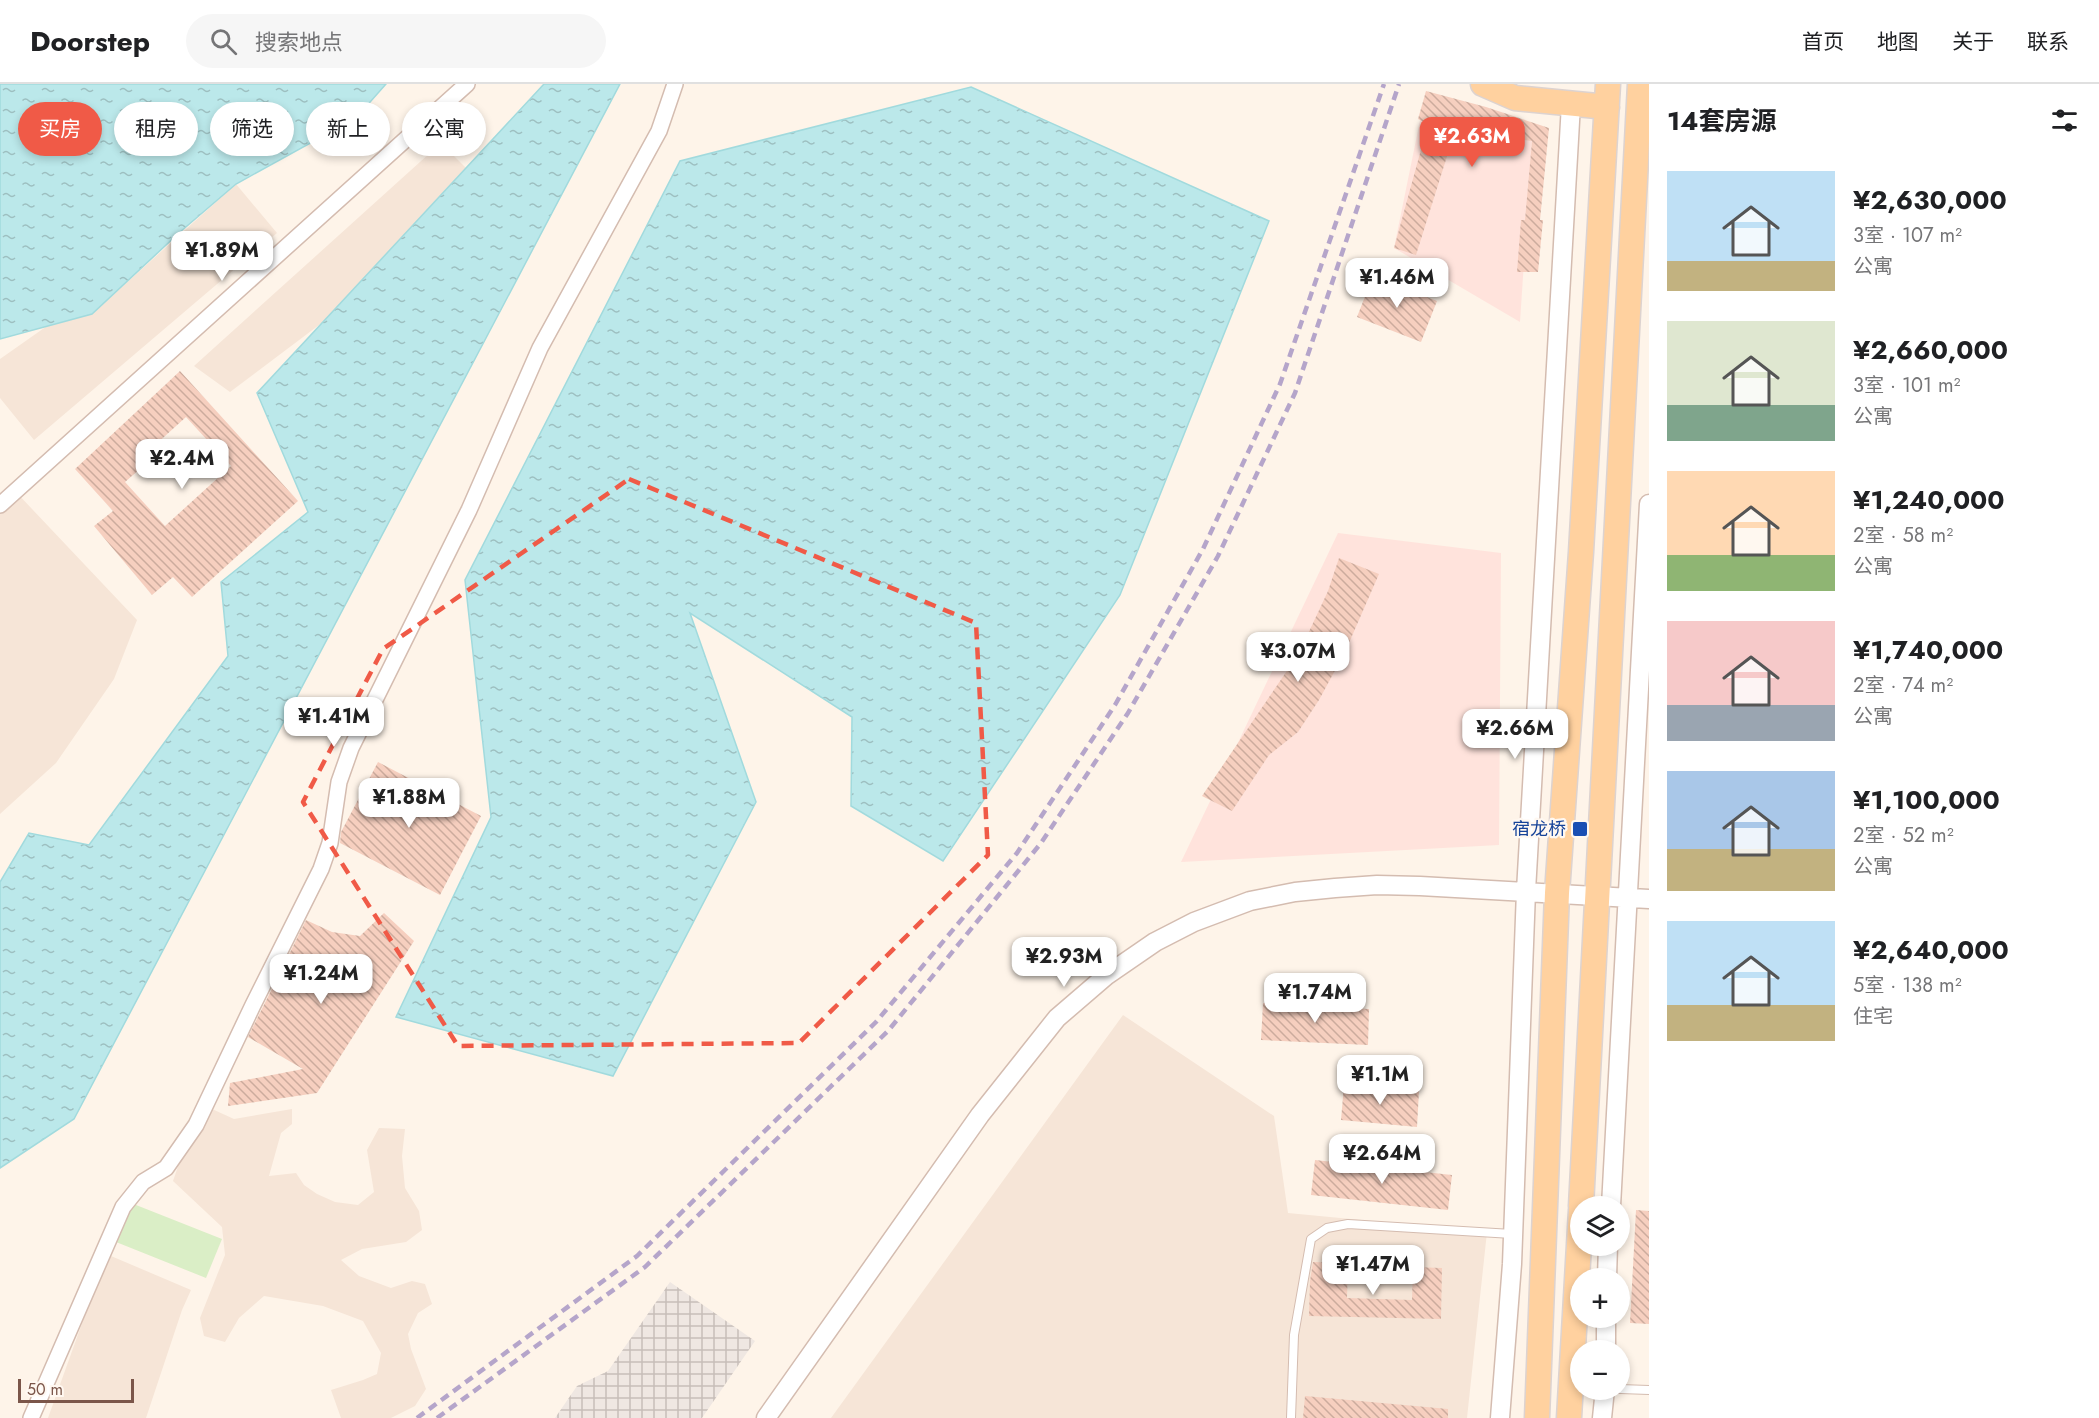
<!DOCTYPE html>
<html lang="zh">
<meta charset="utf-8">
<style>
body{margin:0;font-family:Jost,"Noto Sans SC",sans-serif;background:#f6f6f6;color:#202124;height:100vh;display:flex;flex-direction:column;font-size:22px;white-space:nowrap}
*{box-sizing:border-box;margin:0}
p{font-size:20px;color:#757577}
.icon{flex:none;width:33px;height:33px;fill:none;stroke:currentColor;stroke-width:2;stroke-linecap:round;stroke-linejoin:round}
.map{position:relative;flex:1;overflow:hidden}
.details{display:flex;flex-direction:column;background:#fff;width:450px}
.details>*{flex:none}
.hud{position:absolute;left:18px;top:18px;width:570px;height:54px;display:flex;gap:12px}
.buttons{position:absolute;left:1570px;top:1112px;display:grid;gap:12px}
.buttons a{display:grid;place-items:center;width:60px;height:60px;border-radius:50%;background:#fff;box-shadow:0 3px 9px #0003;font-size:30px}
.scale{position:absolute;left:18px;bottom:15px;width:116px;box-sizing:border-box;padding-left:6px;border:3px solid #7b564a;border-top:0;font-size:16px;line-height:21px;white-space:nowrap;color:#7b564a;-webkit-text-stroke:4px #fff8f1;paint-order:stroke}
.price{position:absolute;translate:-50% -51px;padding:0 14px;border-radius:12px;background:#fff;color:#222;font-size:20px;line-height:39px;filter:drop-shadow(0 2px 3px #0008)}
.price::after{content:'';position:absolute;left:50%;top:36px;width:18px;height:14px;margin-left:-9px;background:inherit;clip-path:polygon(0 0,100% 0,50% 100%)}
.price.on{background:#f05a47;color:#fff}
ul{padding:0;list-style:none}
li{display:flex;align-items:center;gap:18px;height:150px;padding:0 18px}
li span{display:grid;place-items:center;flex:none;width:168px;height:120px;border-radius:0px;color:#555}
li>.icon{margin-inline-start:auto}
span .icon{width:72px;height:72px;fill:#fffc;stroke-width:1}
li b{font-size:26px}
h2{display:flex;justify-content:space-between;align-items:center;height:72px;padding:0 18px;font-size:26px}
.pill{padding:0 21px;border-radius:27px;background:#fff;box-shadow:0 3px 9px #0003;font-size:21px;line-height:54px}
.pill.on{background:#f05a47;color:#fff}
header{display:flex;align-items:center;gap:36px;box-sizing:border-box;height:84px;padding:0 30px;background:#fff;border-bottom:2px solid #e0e0e0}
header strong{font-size:28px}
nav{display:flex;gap:33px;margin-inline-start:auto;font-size:21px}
.search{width:420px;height:54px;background:#f6f6f6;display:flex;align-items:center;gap:15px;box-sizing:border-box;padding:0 21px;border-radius:33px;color:#757577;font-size:22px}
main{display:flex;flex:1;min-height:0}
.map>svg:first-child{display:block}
.residential{fill:#f6e5d7}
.commercial{fill:#ffe3dc}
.industrial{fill:url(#industrial-grid)}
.park{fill:#daeec6}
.water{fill:url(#water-ripples);stroke:#a1dadd;stroke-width:1.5}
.building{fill:url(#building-back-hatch);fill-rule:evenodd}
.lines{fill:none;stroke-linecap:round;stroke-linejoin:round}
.service-casing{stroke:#d4bcb0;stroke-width:10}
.minor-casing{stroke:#d4bcb0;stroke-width:18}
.tertiary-casing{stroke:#d4bcb0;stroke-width:21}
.primary-casing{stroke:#ddd3d0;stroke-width:27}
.service{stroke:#fff;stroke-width:8}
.minor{stroke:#fff;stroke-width:15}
.tertiary{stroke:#fff;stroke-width:18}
.primary{stroke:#ffd19f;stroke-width:24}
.rail{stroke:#b5a5ca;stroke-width:4.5;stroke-dasharray:9 6;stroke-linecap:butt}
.marked{fill:none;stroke:#f05a47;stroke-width:4.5;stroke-dasharray:12 8;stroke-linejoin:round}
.transit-dot{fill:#1a4fb4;stroke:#fff8f1;stroke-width:2}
.labels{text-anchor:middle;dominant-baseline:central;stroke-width:4.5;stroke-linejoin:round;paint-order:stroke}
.transit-label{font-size:18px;fill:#164399;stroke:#fff8f1;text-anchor:end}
</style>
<header>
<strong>Doorstep</strong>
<div class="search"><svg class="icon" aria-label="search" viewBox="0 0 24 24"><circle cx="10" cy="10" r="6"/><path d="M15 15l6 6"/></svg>搜索地点</div>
<nav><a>首页</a><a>地图</a><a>关于</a><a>联系</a></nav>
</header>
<main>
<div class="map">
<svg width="1649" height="1334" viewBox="0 0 1649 1334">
<defs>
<pattern id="industrial-grid" width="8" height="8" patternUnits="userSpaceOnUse" patternTransform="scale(1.5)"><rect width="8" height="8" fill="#efe7e2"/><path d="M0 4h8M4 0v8" fill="none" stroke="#c7beb9"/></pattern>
<pattern id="water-ripples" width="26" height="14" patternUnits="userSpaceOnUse" patternTransform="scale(1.5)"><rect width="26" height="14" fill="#bbe8ea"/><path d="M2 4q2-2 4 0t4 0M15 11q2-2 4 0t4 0" fill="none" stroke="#9dbfc0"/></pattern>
<pattern id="building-back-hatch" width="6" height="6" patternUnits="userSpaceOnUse" patternTransform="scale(1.5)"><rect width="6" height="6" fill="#f6cfbf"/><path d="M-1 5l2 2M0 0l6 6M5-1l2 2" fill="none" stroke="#ccab9d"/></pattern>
</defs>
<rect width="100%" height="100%" fill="#fef4e9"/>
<!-- residential -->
<path class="residential" d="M441 59 466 84 323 238 230 308 194 282Z
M236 100 277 149 34 356 0 314V275L47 242 92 230Z
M15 407 137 536 114 595 56 679 0 730V420Z
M1123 931 1274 1032 1288 1129 1487 1148 1467 1334H831Z
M212 1025 234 1035 292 1025V1040L281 1049 269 1092 296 1089 304 1101 317 1110 335 1118 358 1121 374 1108 367 1066 379 1044 405 1045 402 1072 405 1104 419 1127 422 1146 406 1158 362 1165 341 1176 359 1192 391 1204 412 1197 425 1200 432 1220 418 1229 408 1250 411 1265 426 1305 415 1322 391 1334H341L331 1306 363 1296 377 1290 381 1269 363 1237 323 1222 264 1212 239 1234 225 1258 204 1252 200 1234 225 1171 222 1143 173 1097 185 1062Z
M111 1172 191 1206 182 1226 146 1334H48L94 1206Z"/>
<!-- commercial -->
<path class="commercial" d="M1426 7 1532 57 1520 238 1394 164Z
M1338 449 1501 469 1499 761 1181 778Z"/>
<!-- industrial -->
<path class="industrial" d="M670 1198 755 1257 702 1334H555L577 1302 608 1287Z"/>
<!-- park -->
<path class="park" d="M131 1119 222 1155 206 1194 116 1158Z"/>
<!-- water -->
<path class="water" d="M0 0H386L356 34 236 100 180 148 92 230 0 255Z
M544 0H620L74 1035 0 1084V798L29 749 89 761 228 572 221 498 308 428 257 309Z
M971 3 1269 137 1120 511 943 777 851 722 852 633 690 529 756 718 613 992 396 933 491 733 465 496 680 77Z"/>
<!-- building -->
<path class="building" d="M1426 7 1486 23 1549 44 1540 136H1543L1538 188H1517L1521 136H1525L1532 57 1455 47 1416 171 1394 164 1428 40 1418 35Z
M1373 192 1437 217 1421 258 1357 233Z
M180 287 298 417 192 513 173 493 152 511 94 442 113 427 75 385ZM186 333 231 382 165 442 125 398 148 378 143 372Z
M1339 474 1379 490 1345 568 1319 616 1298 648 1269 671 1232 727 1202 712 1299 569 1328 507Z
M378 678 481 732 440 811 340 759 341 748Z
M384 829 414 857 317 1009 228 1022 230 999 303 985 248 953 306 836 332 848 360 852Z
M1263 919 1369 925 1368 961 1261 956Z
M1344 1001 1419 1007 1417 1043 1341 1036Z
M1315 1076 1452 1091 1448 1126 1311 1111Z
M1636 1126 1649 1127V1240L1630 1239Z
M1313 1178 1348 1179 1347 1214 1412 1216 1413 1183 1442 1184 1441 1235 1309 1232 1310 1197Z
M1305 1312 1448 1325V1334H1303Z"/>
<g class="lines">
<!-- service casing -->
<g class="service-casing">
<path id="service" d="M1620 1305 1649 1306
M1291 1334 1294 1251 1311 1155 1327 1144 1348 1140 1512 1150"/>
</g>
<!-- minor casing -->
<g class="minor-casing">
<path id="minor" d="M0 421 467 0
M31 1334 123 1123 143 1098 166 1084 196 1041 253 921 321 785 330 759 339 698 351 664 469 426 540 264 659 47 675 0"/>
</g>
<!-- tertiary casing -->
<g class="tertiary-casing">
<path id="tertiary" d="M1611 1122 1649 420
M1607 1194 1608 1161
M1606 1266V1233
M766 1334 980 1031 1057 934 1107 891 1155 858 1194 838 1250 817 1295 808 1335 804 1377 801 1420 802 1649 815
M1500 1334 1512 1180 1526 807 1571 20
M1602 1334 1605 1305"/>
</g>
<!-- primary casing -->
<g class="primary-casing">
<path id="primary" d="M1483 0 1515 14 1607 23
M1581 1122 1640 0
M1537 1334 1557 809 1581 468 1608 0
M1569 1334 1581 1126"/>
</g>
<!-- service -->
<use href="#service" class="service"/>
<!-- minor -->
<use href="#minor" class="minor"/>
<!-- tertiary -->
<use href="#tertiary" class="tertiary"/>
<!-- primary -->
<use href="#primary" class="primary"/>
<!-- rail -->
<path class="rail" d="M417 1334 637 1172 876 938 1017 769 1115 621 1203 465 1280 300 1384 0
M437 1334 645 1183 888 947 1041 759 1128 629 1218 472 1295 309 1399 0"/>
</g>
<!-- marked area -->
<path class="marked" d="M629 395 976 539 988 771 799 959 458 962 303 718 383 565Z"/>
<!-- markers -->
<rect class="transit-dot" x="1572" y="737" width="16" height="16" rx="3"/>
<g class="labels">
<!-- transit labels -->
<g class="transit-label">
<text x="1566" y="745">宿龙桥</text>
</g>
</g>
</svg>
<div class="buttons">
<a><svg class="icon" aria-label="layers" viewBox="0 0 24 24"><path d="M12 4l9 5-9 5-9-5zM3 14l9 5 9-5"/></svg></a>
<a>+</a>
<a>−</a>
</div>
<div class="scale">50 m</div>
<b class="price on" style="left:1472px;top:84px">¥2.63M</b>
<b class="price" style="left:222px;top:198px">¥1.89M</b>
<b class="price" style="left:1397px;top:225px">¥1.46M</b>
<b class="price" style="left:182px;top:406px">¥2.4M</b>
<b class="price" style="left:1298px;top:599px">¥3.07M</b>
<b class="price" style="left:334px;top:664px">¥1.41M</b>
<b class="price" style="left:1515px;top:676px">¥2.66M</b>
<b class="price" style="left:409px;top:745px">¥1.88M</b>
<b class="price" style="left:1064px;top:904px">¥2.93M</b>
<b class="price" style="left:321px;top:921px">¥1.24M</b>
<b class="price" style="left:1315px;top:940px">¥1.74M</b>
<b class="price" style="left:1380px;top:1022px">¥1.1M</b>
<b class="price" style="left:1382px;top:1101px">¥2.64M</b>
<b class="price" style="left:1373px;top:1212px">¥1.47M</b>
<div class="hud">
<a class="pill on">买房</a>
<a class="pill">租房</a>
<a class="pill">筛选</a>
<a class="pill">新上</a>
<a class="pill">公寓</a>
</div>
</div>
<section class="details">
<h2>14套房源<svg class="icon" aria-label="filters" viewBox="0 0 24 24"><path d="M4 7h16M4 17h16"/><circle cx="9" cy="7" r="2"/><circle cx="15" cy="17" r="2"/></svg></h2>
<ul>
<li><span style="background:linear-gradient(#bfe0f5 75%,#c2b280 0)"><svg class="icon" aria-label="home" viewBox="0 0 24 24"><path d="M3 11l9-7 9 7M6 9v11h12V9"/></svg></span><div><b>¥2,630,000</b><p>3室 · 107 m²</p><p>公寓</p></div></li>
<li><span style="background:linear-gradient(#dfe7d0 70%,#7fa58c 0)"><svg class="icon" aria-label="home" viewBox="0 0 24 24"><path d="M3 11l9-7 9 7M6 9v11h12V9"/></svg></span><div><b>¥2,660,000</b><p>3室 · 101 m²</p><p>公寓</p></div></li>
<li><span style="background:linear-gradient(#ffd9b3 70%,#8fb573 0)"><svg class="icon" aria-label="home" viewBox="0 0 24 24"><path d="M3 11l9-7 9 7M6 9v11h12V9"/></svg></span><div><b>¥1,240,000</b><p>2室 · 58 m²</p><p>公寓</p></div></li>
<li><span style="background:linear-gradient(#f6c9c9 70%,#9aa5b1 0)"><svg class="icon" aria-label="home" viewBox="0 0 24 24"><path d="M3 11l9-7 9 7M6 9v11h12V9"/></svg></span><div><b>¥1,740,000</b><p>2室 · 74 m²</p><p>公寓</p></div></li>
<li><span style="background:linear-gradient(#a9c7e8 65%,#c2b280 0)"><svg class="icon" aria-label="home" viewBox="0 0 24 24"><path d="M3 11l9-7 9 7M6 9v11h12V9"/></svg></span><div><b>¥1,100,000</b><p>2室 · 52 m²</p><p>公寓</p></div></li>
<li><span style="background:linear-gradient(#bfe0f5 70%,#c2b280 0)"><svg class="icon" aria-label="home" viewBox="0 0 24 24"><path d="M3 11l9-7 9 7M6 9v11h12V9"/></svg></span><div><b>¥2,640,000</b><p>5室 · 138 m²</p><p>住宅</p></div></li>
</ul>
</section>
</main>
